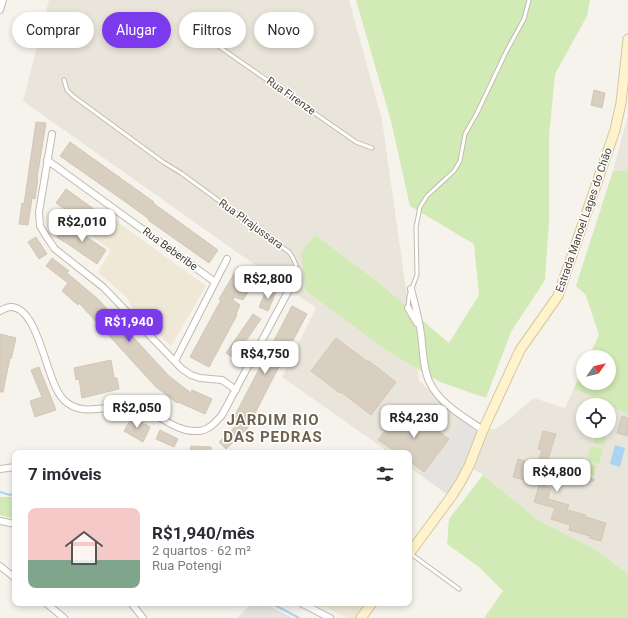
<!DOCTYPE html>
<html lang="pt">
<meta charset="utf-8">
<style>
body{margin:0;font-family:Roboto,sans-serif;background:#f7f7f7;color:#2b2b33;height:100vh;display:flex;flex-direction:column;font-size:15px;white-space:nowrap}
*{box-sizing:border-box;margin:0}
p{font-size:13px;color:#7c7c81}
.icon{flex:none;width:22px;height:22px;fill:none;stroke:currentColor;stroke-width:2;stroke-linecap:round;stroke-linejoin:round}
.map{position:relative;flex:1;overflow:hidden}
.sheet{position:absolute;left:12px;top:450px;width:400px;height:156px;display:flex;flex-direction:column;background:#fff;border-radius:8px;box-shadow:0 2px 6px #0003}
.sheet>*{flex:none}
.guide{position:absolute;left:12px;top:12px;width:400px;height:36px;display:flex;gap:8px}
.needle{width:26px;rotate:56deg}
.controls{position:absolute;left:576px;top:350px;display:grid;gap:8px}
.controls a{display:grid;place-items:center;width:40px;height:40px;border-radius:50%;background:#fff;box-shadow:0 2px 6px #0003;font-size:20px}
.price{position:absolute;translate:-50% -34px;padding:0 9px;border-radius:8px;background:#fff;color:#222;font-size:13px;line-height:26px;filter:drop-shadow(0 1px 2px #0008)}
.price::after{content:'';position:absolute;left:50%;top:24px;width:12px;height:9px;margin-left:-6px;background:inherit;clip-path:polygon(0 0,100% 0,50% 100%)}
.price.selected{background:#7c3aed;color:#fff}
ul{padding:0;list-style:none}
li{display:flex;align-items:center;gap:12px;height:100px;padding:0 16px}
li+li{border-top:1px solid #e1e1e2}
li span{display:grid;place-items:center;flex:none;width:112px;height:80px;border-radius:8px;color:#555}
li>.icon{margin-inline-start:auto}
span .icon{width:48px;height:48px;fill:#fffc;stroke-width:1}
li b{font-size:17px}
h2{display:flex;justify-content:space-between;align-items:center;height:48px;padding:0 16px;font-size:17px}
.tag{padding:0 14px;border-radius:18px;background:#fff;box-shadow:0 2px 6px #0003;font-size:14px;line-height:36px}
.tag.selected{background:#7c3aed;color:#fff}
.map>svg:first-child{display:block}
.residential{fill:#eae5da;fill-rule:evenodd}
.industrial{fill:#e6e2dd}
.education{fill:#efe8d6}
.green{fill:#d2eab5}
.parking{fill:#e5e3e0}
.water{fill:#a9d4f2}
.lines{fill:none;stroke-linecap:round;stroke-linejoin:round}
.stream{stroke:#a9d4f2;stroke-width:2}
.building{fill:#d8cfc1;stroke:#d3c7b4}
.lane-casing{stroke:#c2bbae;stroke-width:5}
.street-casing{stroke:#c2bbae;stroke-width:8}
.secondary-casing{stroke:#d6c79b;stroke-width:11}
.lane{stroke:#fff;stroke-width:3}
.street{stroke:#fff;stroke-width:6}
.secondary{stroke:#fff3cd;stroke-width:9}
.labels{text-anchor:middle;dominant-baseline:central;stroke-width:3;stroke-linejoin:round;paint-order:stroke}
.street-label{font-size:11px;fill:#4b4439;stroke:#fff}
.district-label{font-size:15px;font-weight:bold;letter-spacing:1px;fill:#6e6250;stroke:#fff}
</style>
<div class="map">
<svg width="628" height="618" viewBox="0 0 628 618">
<rect width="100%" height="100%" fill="#f6f3ec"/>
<!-- residential -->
<path class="residential" d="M49 0H349L382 120 419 381 444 403 483 430 494 429 503 424 534 398 565 408 583 369V383H609V357H589L599 335 586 295 576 286 613 171 628 115V574L593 548 538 520 483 475 469 466 451 497 409 467V453H390L282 377 316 308 23 101ZM583 405H609V431H583Z"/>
<!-- industrial -->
<path class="industrial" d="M252 603H264L293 618H237Z"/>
<!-- education -->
<path class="education" d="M108 215 206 286 171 346 146 322 130 304 127 298 98 272 111 250 92 236Z
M312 603H367L356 618H347L324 606 321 607Z"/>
<!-- green -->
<path class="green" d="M356 0H590L587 16 555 74 549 137V221L545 280 511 332 486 398 440 382 388 351 306 291 301 252 315 235 379 283 449 343 479 295 474 244 410 206 391 121Z
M613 171H628V414L574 388 583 369V383H609V357H589L599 335 586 295 576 286Z
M596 431H608L604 446 593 443Z
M591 446 603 449 599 464 587 461Z
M588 463 597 466 594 476 584 474Z
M483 475 538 520 593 548 628 574V618H484L503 591 479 567 447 544 449 519Z
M0 497H15V519L0 515Z"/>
<!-- parking -->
<path class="parking" d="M463 419 483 430 451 497 422 476Z"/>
<!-- water -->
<path class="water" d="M615 445 625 448 620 467 610 464Z"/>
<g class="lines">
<!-- stream -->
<path class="stream" d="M0 492 10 495 15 493
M271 603 299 618"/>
</g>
<!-- building -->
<path class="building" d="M594 90 605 93 602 108 591 105Z
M36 122 46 123 37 178H38L35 199 32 198 28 225 19 224 22 203 24 204Z
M70 142 154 202 153 203 218 250 209 263 148 220 149 219 127 203 60 156Z
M66 189 105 217 96 230 56 203Z
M66 223 106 250 97 264 65 242 66 241 64 242 57 237Z
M36 237 47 254 39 259 28 242Z
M52 258 69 271 67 273 98 299 169 376 191 393 192 390 212 399 205 414 178 402 177 403 156 387 79 303 78 305 62 291 68 283 46 266Z
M238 267 257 278 243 300 234 297 233 300 240 305 236 314 237 315 209 367 190 357 221 300 219 299Z
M267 288 276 292 268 311 259 307Z
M292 306 307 314 272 380 247 429 226 449 219 442 238 424 232 421Z
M253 314 261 319 234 358 226 353Z
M0 334 16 338 11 359 10 358 3 392H0Z
M336 338 368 362 369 361 396 382 371 415 341 392 340 393 311 371Z
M111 360 114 378H117L119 389 82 398 79 379 76 380 74 368Z
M39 367 56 410 35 417 30 401 42 397 31 370Z
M403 406 449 439 424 472 409 461V453H398L378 440Z
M622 416 628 418 627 436 617 433Z
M132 417 150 427 143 442 124 431Z
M160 430 178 439 174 447 156 439Z
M543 431 556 434 548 459 552 460 544 486 551 488 548 499 569 505 567 510 586 515V517L606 523 601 541 589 538 590 536 569 530 570 525 551 519 555 508 534 502 542 476 527 472 525 480 513 477 518 459 537 465 542 450 538 449Z
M191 446 211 447V453H190Z
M584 475 595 480 587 484 580 483Z"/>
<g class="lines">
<!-- lane casing -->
<g class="lane-casing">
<path id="lane" d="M211 41 356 142 372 148
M64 80 67 90 73 96 163 162 181 173 289 252C300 267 297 271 290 287
M408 308 409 296 417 275 416 227 420 207 427 196 454 171 460 161 465 134 477 113 506 52 524 19 529 0
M411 554 459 589"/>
</g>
<!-- street casing -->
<g class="street-casing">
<path id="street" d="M0 10 3 0
M52 134 39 212 40 226 46 236 55 249 103 287 182 369 191 375 200 378 222 380 236 390
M47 160 215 282
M411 289C415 304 419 319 421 334 423 349 423 370 430 383 440 404 464 417 483 430
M408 308 417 323
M0 311C4 309 7 307 11 307 39 307 46 382 63 399 82 420 112 402 136 407 157 411 175 433 197 431 208 431 215 423 222 415L290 288
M175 361 227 259
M0 469 15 467
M0 521 15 524
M0 566 15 578
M46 603 64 618
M131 603 143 618
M301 603 330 618"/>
</g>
<!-- secondary casing -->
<g class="secondary-casing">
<path id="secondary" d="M409 554 451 497 460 483 469 466 483 430 520 350 558 296 615 130 621 103 628 39
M361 618 372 603"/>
</g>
<!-- lane -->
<use href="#lane" class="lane"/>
<!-- street -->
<use href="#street" class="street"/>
<!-- secondary -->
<use href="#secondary" class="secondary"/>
</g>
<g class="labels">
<!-- street labels -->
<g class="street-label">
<text transform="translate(291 96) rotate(35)">Rua Firenze</text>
<text transform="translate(584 220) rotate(-71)">Estrada Manoel Lages do Chão</text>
<text transform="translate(251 224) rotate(36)">Rua Pirajussara</text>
<text transform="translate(170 249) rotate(36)">Rua Beberibe</text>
</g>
<!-- district labels -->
<g class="district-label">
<text x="273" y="420">JARDIM RIO<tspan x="273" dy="17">DAS PEDRAS</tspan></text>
</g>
</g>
</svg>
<div class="controls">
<a><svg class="needle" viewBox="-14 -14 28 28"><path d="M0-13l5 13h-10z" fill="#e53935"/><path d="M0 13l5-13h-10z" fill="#7c7c81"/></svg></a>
<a><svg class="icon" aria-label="locate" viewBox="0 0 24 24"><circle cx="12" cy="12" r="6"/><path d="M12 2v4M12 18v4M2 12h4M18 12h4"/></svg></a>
</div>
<b class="price" style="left:82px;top:243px">R$2,010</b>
<b class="price" style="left:268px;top:300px">R$2,800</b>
<b class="price selected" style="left:129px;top:343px">R$1,940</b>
<b class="price" style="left:265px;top:375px">R$4,750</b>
<b class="price" style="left:137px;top:429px">R$2,050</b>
<b class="price" style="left:414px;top:439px">R$4,230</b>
<b class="price" style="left:557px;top:493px">R$4,800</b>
<div class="guide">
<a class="tag">Comprar</a>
<a class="tag selected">Alugar</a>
<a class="tag">Filtros</a>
<a class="tag">Novo</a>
</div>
<section class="sheet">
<h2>7 imóveis<svg class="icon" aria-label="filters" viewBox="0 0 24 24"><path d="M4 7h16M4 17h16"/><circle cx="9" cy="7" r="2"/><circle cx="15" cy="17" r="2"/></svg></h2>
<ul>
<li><span style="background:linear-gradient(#f6c9c9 65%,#7fa58c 0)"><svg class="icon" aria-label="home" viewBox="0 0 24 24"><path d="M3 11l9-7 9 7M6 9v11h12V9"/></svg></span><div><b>R$1,940/mês</b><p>2 quartos · 62 m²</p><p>Rua Potengi</p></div></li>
</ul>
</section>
</div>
